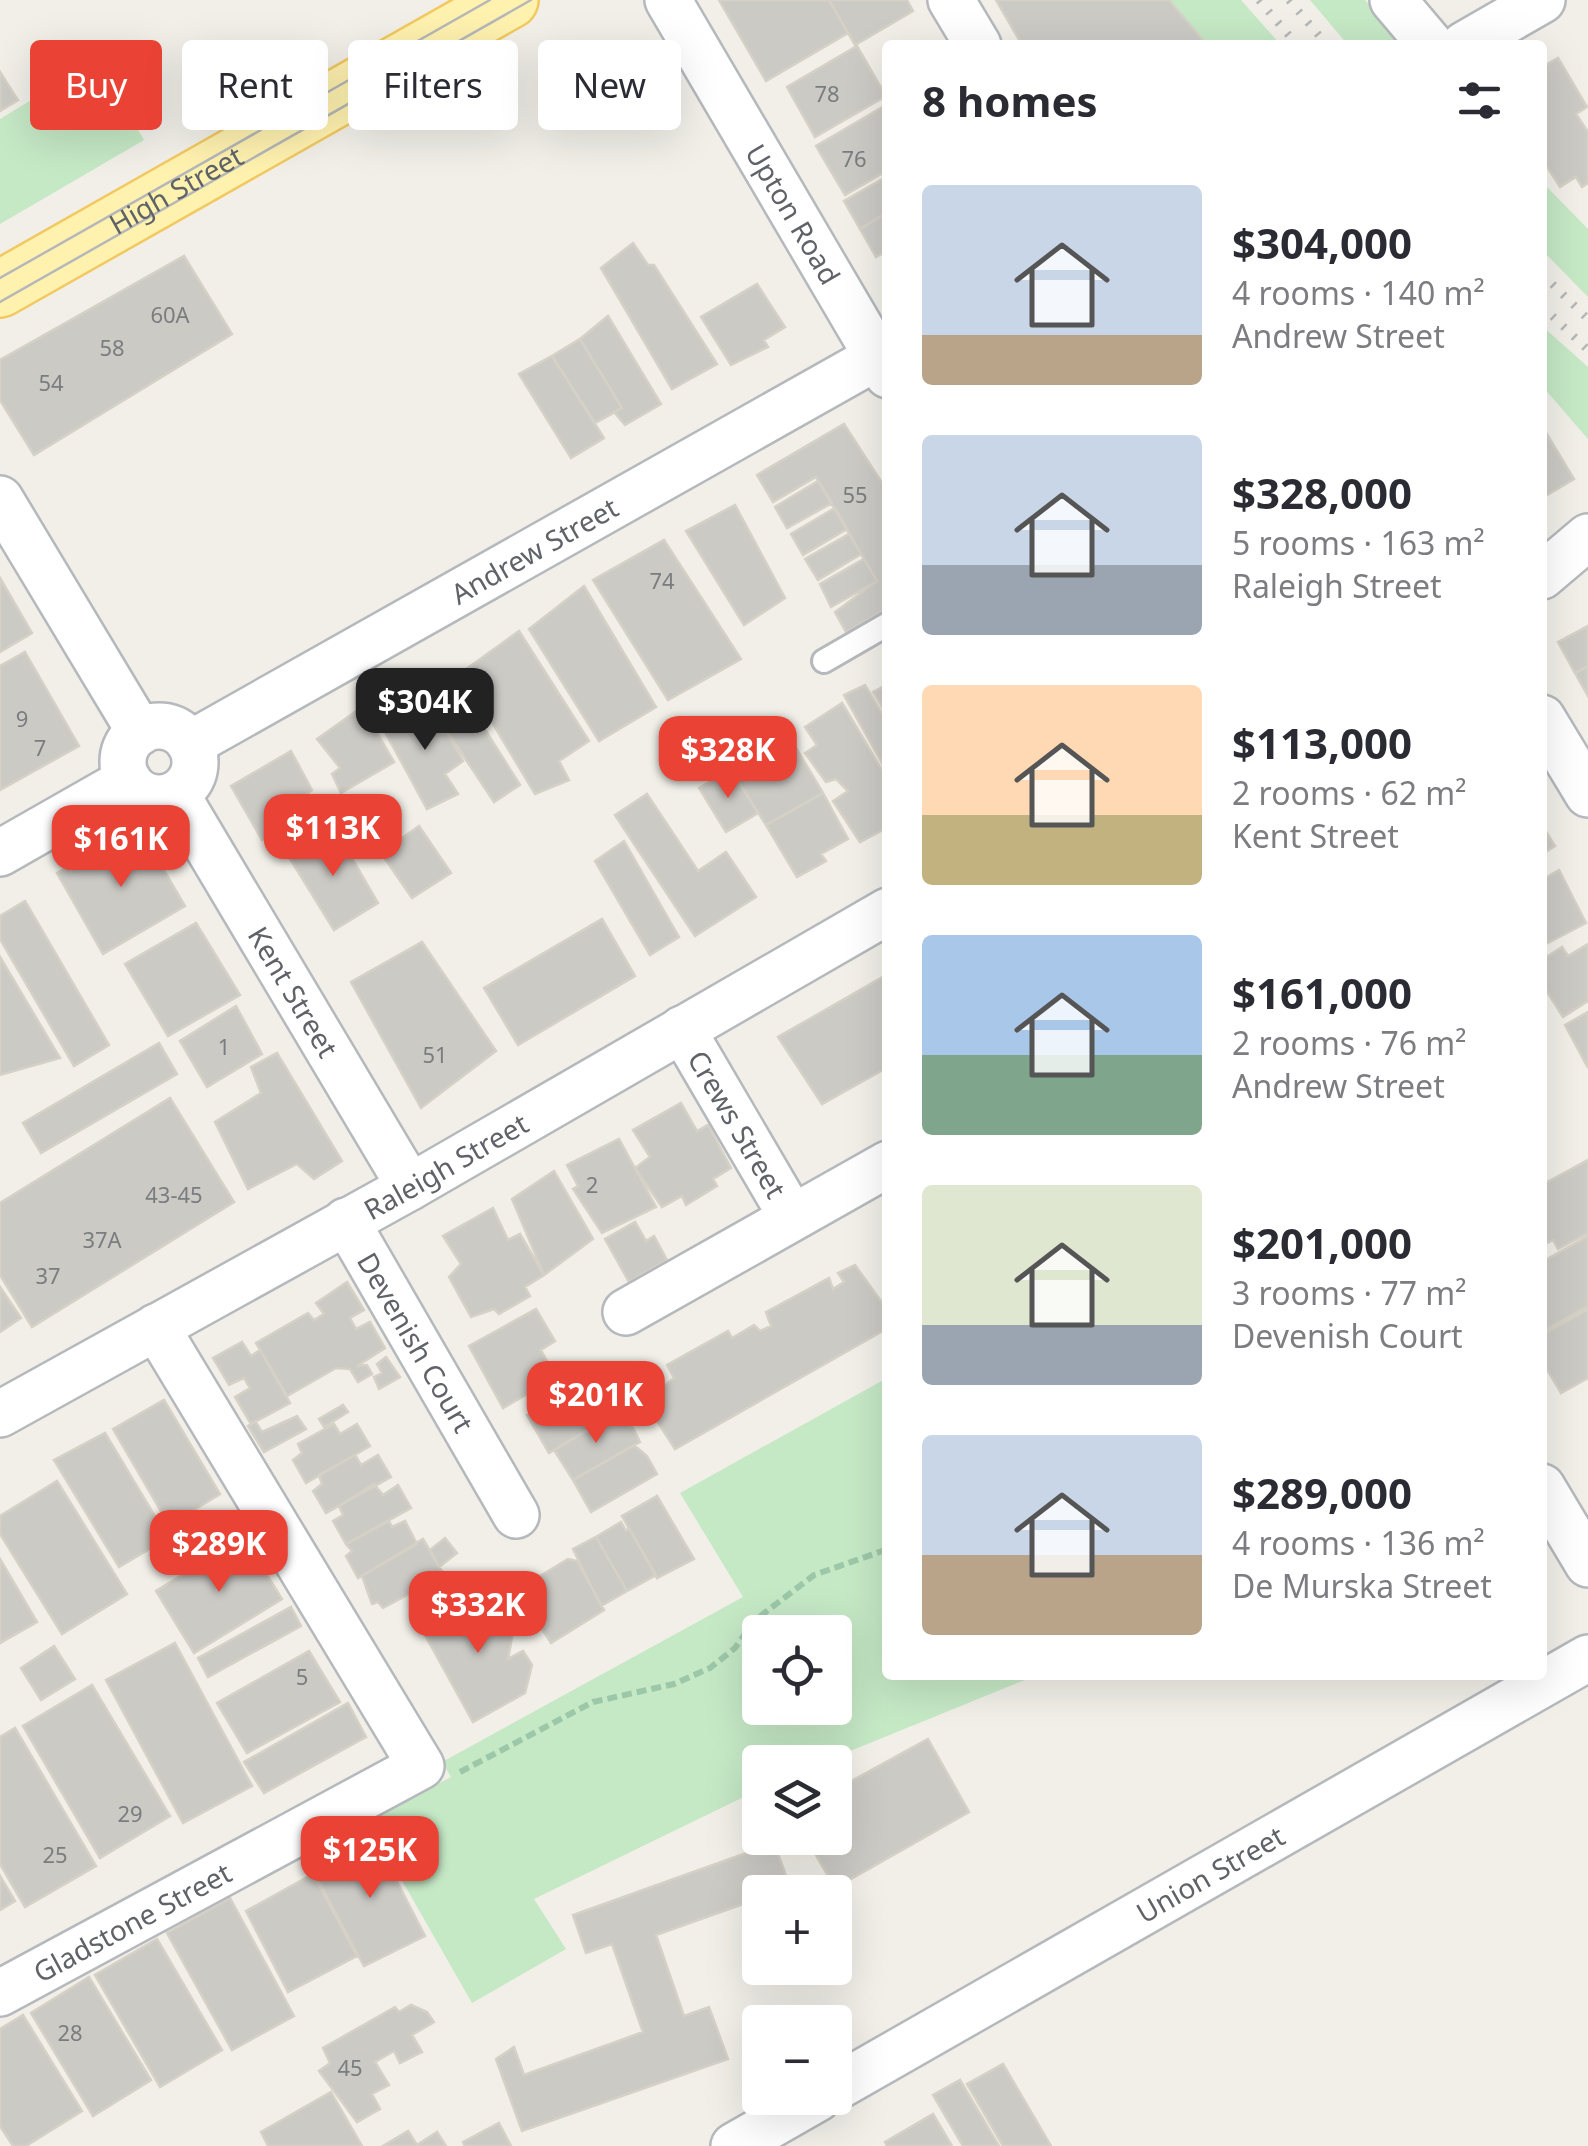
<!DOCTYPE html>
<meta charset="utf-8">
<style>
body{margin:0;font-family:"Noto Sans",sans-serif;background:#f2f2f3;color:#2b2b33;height:100vh;display:flex;flex-direction:column;font-size:38px;white-space:nowrap}
*{box-sizing:border-box;margin:0}
p{font-size:32px;color:#7c7c81}
.icon{flex:none;width:55px;height:55px;fill:none;stroke:currentColor;stroke-width:2;stroke-linecap:round;stroke-linejoin:round}
.map{position:relative;flex:1;overflow:hidden}
.sheet{position:absolute;left:882px;top:40px;width:665px;height:1640px;display:flex;flex-direction:column;background:#fff;border-radius:10px;box-shadow:0 10px 40px #0002}
.sheet>*{flex:none}
.top-card{position:absolute;left:30px;top:40px;width:702px;height:90px;display:flex;gap:20px}
.buttons{position:absolute;left:742px;top:1615px;display:grid;gap:20px}
.buttons a{display:grid;place-items:center;width:110px;height:110px;border-radius:10px;background:#fff;box-shadow:0 10px 40px #0002;font-size:50px}
.price{position:absolute;translate:-50% -85px;padding:0 22px;border-radius:20px;background:#ea4335;color:#fff;font-size:32px;line-height:65px;filter:drop-shadow(0 2px 5px #0008)}
.price::after{content:'';position:absolute;left:50%;top:60px;width:30px;height:22px;margin-left:-15px;background:inherit;clip-path:polygon(0 0,100% 0,50% 100%)}
.price.selected{background:#222;color:#fff}
ul{padding:0;list-style:none}
li{display:flex;align-items:center;gap:30px;height:250px;padding:0 40px}
li span{display:grid;place-items:center;flex:none;width:280px;height:200px;border-radius:10px;color:#555}
li>.icon{margin-inline-start:auto}
span .icon{width:120px;height:120px;fill:#fffc;stroke-width:1}
li b{font-size:42px}
h2{display:flex;justify-content:space-between;align-items:center;height:120px;padding:0 40px;font-size:42px}
.tag{padding:0 35px;border-radius:10px;background:#fff;box-shadow:0 10px 40px #0002;font-size:35px;line-height:90px}
.tag.selected{background:#ea4335;color:#fff}
.map>svg:first-child{display:block}
.green{fill:#c5e8c5;fill-rule:evenodd}
.building{fill:#cccac5;stroke:#d6d1c6;stroke-width:2.5}
.lines{fill:none;stroke-linecap:round;stroke-linejoin:round}
.lane-casing{stroke:#b5b8bc;stroke-width:28}
.street-casing{stroke:#b5b8bc;stroke-width:50}
.primary-casing{stroke:#f2c960;stroke-width:60}
.path{stroke:#9cc7a9;stroke-width:6;stroke-dasharray:10 5;stroke-linecap:butt}
.lane{stroke:#fff;stroke-width:22}
.street{stroke:#fff;stroke-width:45}
.primary{stroke:#fff2af;stroke-width:55}
.tram{stroke:#b6b7b8;stroke-width:2.5}
.rail{stroke:#b6b7b8;stroke-width:8;stroke-dasharray:2.5 12;stroke-linecap:butt}
.labels{text-anchor:middle;dominant-baseline:central;stroke-width:10;stroke-linejoin:round;paint-order:stroke}
.number-label{font-size:22px;fill:#7a7d7f}
.street-label{font-size:28px;fill:#5f6368;stroke:#fff}
</style>
<div class="map">
<svg width="1588" height="2146" viewBox="0 0 1588 2146">
<rect width="100%" height="100%" fill="#f1efe8"/>
<!-- green -->
<path class="green" d="M1169 0H1241L1281 45H1207Z
M1310 0H1365L1402 45H1348Z
M97 60 144 140 0 224V119Z
M1543 183 1588 229V297L1543 251Z
M1542 326 1588 367V439L1543 387Z
M887 1378 888 1675H1037L823 1762H760V1789L534 1899 566 1949 472 2003 368 1821 451 1777 442 1762 743 1597 680 1493ZM760 1632H835V1708H760Z"/>
<!-- building -->
<path class="building" d="M719 0H829L848 33 766 81Z
M829 0H907L913 11 855 45Z
M996 0H1169L1207 45H1022Z
M857 46 886 96 815 137 787 87Z
M1558 58 1587 107 1576 114 1588 132V183L1582 187 1576 177 1560 187 1542 159V67Z
M0 72 18 100 0 111Z
M888 104V170L845 195 816 146Z
M888 176V212L860 229 844 201Z
M888 212V250L876 257 860 229Z
M633 243 648 265H654L717 364 672 389 601 268Z
M184 256 232 334 34 455 0 400V360Z
M757 284 785 327 764 340 768 347 731 365 701 317Z
M608 316 661 404 625 425 614 412 622 408 580 339Z
M580 339 622 408 595 423 552 356Z
M552 356 604 438 571 458 519 374Z
M844 424 888 492V608L846 632 835 612 877 581 816 477 773 502 757 475Z
M1542 426 1574 479 1542 498Z
M818 481 832 503 787 528 775 507Z
M735 505 785 598 744 625 686 531Z
M835 508 847 529 803 555 791 534Z
M849 534 861 554 818 580 805 559Z
M664 540 741 659 668 700 593 580Z
M864 559 877 581 831 607 820 584Z
M0 578 32 633 0 652Z
M584 586 656 707 599 741 529 629Z
M1588 626V666L1575 673 1558 642Z
M519 631 589 741 559 761 569 780 535 794 462 672Z
M25 652 79 746 0 790V666Z
M1588 666V696L1575 673Z
M888 684V717L873 692Z
M865 685 888 723V774L844 695Z
M427 698 463 761 445 774 458 794 427 809 384 730Z
M467 701 520 785 494 802 439 719Z
M842 703 888 780V827L860 842 833 801 848 791 836 779 826 782 805 753 817 745 805 727Z
M362 707 394 762 341 793 332 774 340 768 317 739Z
M780 721 823 793 766 825 722 755Z
M291 751 312 790 296 803 304 819 262 840 231 786Z
M731 770 758 813 726 832 699 788Z
M823 793 848 839 821 854 826 861 797 877 766 825Z
M647 794 698 871 726 852 756 897 695 936 615 815Z
M1542 825 1555 846 1542 854Z
M138 826 185 906 103 954 57 873Z
M419 826 451 873 412 898 381 853Z
M335 829 378 903 334 930 287 854Z
M624 841 679 937 650 955 595 861Z
M1559 870 1586 923 1542 946V880Z
M25 901 109 1045 74 1066 0 939V916Z
M602 919 635 976 518 1045 484 988Z
M196 923 240 995 168 1036 125 964Z
M422 942 496 1051 421 1108 351 982Z
M1588 944V1001L1563 1017 1542 984V960L1562 947 1568 956Z
M0 957 60 1058 0 1075Z
M888 974V1067L822 1104 778 1037Z
M236 1006 262 1054 207 1087 180 1041Z
M1588 1012V1068L1565 1025Z
M159 1043 177 1074 41 1153 23 1123Z
M277 1053 342 1161 314 1179 297 1164 248 1189 215 1122 261 1093 251 1067Z
M170 1098 234 1202 32 1327 0 1275V1203Z
M681 1103 697 1131 708 1125 731 1168 713 1179 717 1186 686 1205 682 1196 662 1207 635 1168 650 1157 633 1130Z
M619 1139 656 1207 602 1233 573 1189 578 1186 567 1165Z
M1588 1160V1233L1558 1249 1553 1240 1542 1246V1185Z
M554 1171 593 1239 544 1275 512 1199Z
M493 1208 508 1240 520 1234 544 1275 525 1287 530 1296 499 1314 494 1309 471 1317 449 1277 461 1264 443 1236Z
M635 1222 646 1241 654 1236 667 1260 629 1282 605 1239Z
M1588 1236V1306L1542 1332V1262Z
M855 1265 888 1311V1328L675 1449 637 1390 656 1378 663 1387 674 1378 667 1365 728 1331 732 1338 754 1325 760 1331 771 1326 766 1312 829 1278 833 1289 844 1282 838 1273Z
M347 1282 364 1310 350 1318 356 1329 370 1322 385 1348 357 1366 367 1365 372 1374 358 1382 350 1369 336 1368 287 1396 256 1343 308 1313 314 1320 324 1314 316 1303Z
M0 1287 21 1318 0 1332Z
M536 1309 555 1341 541 1350 556 1378 503 1408 469 1346Z
M1588 1309V1378L1561 1393 1542 1361V1335Z
M242 1342 251 1356 260 1350 290 1403 251 1424 235 1397 250 1388 244 1378 229 1385 213 1358Z
M386 1357 400 1377 379 1389 374 1377 382 1373 377 1364Z
M591 1381 611 1416 549 1453 527 1415Z
M164 1400 220 1494 169 1525 113 1429Z
M343 1405 348 1412 324 1427 319 1419Z
M297 1416 306 1429 264 1452 248 1426 255 1421 262 1432Z
M611 1416 633 1428 640 1442 573 1480 554 1450Z
M334 1424 340 1434 357 1424 370 1446 306 1483 293 1460 302 1453 298 1444Z
M105 1433 168 1538 119 1567 54 1460Z
M634 1445 647 1456 657 1474 591 1512 573 1480Z
M355 1455 361 1465 378 1455 391 1477 326 1513 313 1491 322 1484 319 1475Z
M57 1481 127 1594 62 1634 0 1534V1516Z
M374 1484 383 1495 398 1485 411 1508 346 1544 333 1521 343 1515 339 1506Z
M657 1496 694 1559 657 1578 622 1516Z
M389 1521 392 1527 405 1521 417 1544 358 1578 346 1556 352 1551 346 1544Z
M621 1522 626 1531 629 1528 656 1575 627 1591 596 1537Z
M244 1537 282 1599 194 1653 156 1591Z
M596 1537 627 1591 601 1606 573 1549Z
M445 1538 457 1553 439 1567 430 1550Z
M423 1539 444 1575 383 1608 378 1602 372 1604 362 1576Z
M0 1559 37 1622 0 1643Z
M568 1559 577 1561 604 1610 551 1643 517 1590Z
M488 1588 495 1600 489 1627 504 1619 513 1632 508 1659 523 1651 532 1665 525 1693 473 1722 420 1626Z
M291 1607 301 1626 208 1677 198 1658Z
M175 1643 252 1786 183 1823 106 1680Z
M54 1646 75 1679 41 1700 21 1668Z
M309 1651 340 1702 247 1753 217 1703Z
M92 1685 170 1816 100 1858 23 1726Z
M348 1703 366 1737 264 1793 244 1762Z
M15 1728 96 1866 25 1907 0 1864V1737Z
M928 1739 969 1812 835 1888 806 1838H835V1790Z
M371 1831 425 1936 364 1966 317 1878 341 1865 334 1850Z
M774 1843 792 1892H760V1898L656 1935 684 2016 709 2007 728 2059 522 2131 496 2059 514 2047 524 2075 643 2032 612 1944 586 1953 573 1915Z
M313 1874 357 1956 288 1992 246 1911Z
M0 1876 15 1901 0 1910Z
M230 1898 294 2016 232 2050 167 1933Z
M157 1939 222 2050 160 2087 95 1975Z
M89 1977 151 2080 93 2116 31 2013Z
M411 2005 427 2012 434 2022 412 2035 422 2052 400 2063 394 2051 375 2062 389 2085 372 2094 380 2109 357 2122 319 2071 330 2063 323 2048 395 2007 399 2012Z
M23 2015 82 2111 26 2146H13L0 2126V2029Z
M1003 2064 1051 2146H1003L967 2084Z
M960 2080 999 2146H963L933 2095Z
M331 2092 362 2146H268L261 2132Z
M933 2114 952 2146H887L885 2142Z
M499 2123 511 2146H465L463 2142Z
M408 2131 417 2145 437 2132 446 2146H383Z"/>
<g class="lines">
<!-- lane casing -->
<g class="lane-casing">
<path id="lane" d="M824 661 888 624"/>
</g>
<!-- street casing -->
<g class="street-casing">
<g id="street">
<path id="s1" d="M668 0 888 375"/>
<path d="M951 0 978 45"/>
<path d="M1393 0 1431 45"/>
<path d="M1464 45 1542 0"/>
<path d="M0 499 140 732"/>
<path d="M1542 576 1588 537"/>
<path d="M1542 718 1588 794"/>
<circle cx="159" cy="762" r="36"/>
<path id="s2" d="M190 744 877 357"/>
<path id="s3" d="M176 794 410 1187"/>
<path d="M0 853 128 780"/>
<path id="s4" d="M682 1029 792 1217"/>
<path id="s5" d="M346 1221 516 1515"/>
<path d="M626 1312 888 1164"/>
<path id="s6" d="M0 1414 410 1187 888 911"/>
<path d="M1542 1487 1588 1564"/>
<path id="s7" d="M0 1993 421 1766 156 1327"/>
<path id="s8" d="M835 2088 1588 1658"/>
<path d="M734 2146 818 2098"/>
</g>
</g>
<!-- primary casing -->
<g class="primary-casing">
<g id="primary">
<path id="s9" d="M0 289 510 0"/>
</g>
</g>
<!-- path -->
<path class="path" d="M460 1772 593 1702 674 1684 710 1668 735 1648 754 1621 814 1575 888 1549"/>
<!-- lane -->
<use href="#lane" class="lane"/>
<!-- street -->
<use href="#street" class="street"/>
<!-- primary -->
<use href="#primary" class="primary"/>
<!-- tram -->
<path class="tram" d="M0 278 490 0
M0 302 531 0"/>
<!-- rail -->
<path class="rail" d="M1259 0 1297 45
M1289 0 1327 45
M1542 274 1588 319
M1542 306 1588 350"/>
</g>
<g class="labels">
<!-- number labels -->
<g class="number-label">
<text x="827" y="93">78</text>
<text x="854" y="158">76</text>
<text x="170" y="314">60A</text>
<text x="112" y="347">58</text>
<text x="51" y="382">54</text>
<text x="855" y="494">55</text>
<text x="662" y="580">74</text>
<text x="22" y="718">9</text>
<text x="40" y="747">7</text>
<text x="224" y="1046">1</text>
<text x="435" y="1054">51</text>
<text x="592" y="1184">2</text>
<text x="174" y="1194">43-45</text>
<text x="102" y="1239">37A</text>
<text x="48" y="1275">37</text>
<text x="302" y="1676">5</text>
<text x="130" y="1813">29</text>
<text x="55" y="1854">25</text>
<text x="70" y="2032">28</text>
<text x="350" y="2067">45</text>
</g>
<!-- street labels -->
<g class="street-label">
<text stroke="none"><textPath href="#s9" startOffset="202">High Street</textPath></text>
<text stroke="none"><textPath href="#s1" startOffset="248">Upton Road</textPath></text>
<text stroke="none"><textPath href="#s2" startOffset="395">Andrew Street</textPath></text>
<text stroke="none"><textPath href="#s3" startOffset="230">Kent Street</textPath></text>
<text stroke="none"><textPath href="#s4" startOffset="110">Crews Street</textPath></text>
<text stroke="none"><textPath href="#s6" startOffset="510">Raleigh Street</textPath></text>
<text stroke="none"><textPath href="#s5" startOffset="140">Devenish Court</textPath></text>
<text stroke="none"><textPath href="#s8" startOffset="432">Union Street</textPath></text>
<text stroke="none"><textPath href="#s7" startOffset="150">Gladstone Street</textPath></text>
</g>
</g>
</svg>
<div class="buttons">
<a><svg class="icon" aria-label="locate" viewBox="0 0 24 24"><circle cx="12" cy="12" r="6"/><path d="M12 2v4M12 18v4M2 12h4M18 12h4"/></svg></a>
<a><svg class="icon" aria-label="layers" viewBox="0 0 24 24"><path d="M12 4l9 5-9 5-9-5zM3 14l9 5 9-5"/></svg></a>
<a>+</a>
<a>−</a>
</div>
<b class="price selected" style="left:425px;top:753px">$304K</b>
<b class="price" style="left:728px;top:801px">$328K</b>
<b class="price" style="left:333px;top:879px">$113K</b>
<b class="price" style="left:121px;top:890px">$161K</b>
<b class="price" style="left:596px;top:1446px">$201K</b>
<b class="price" style="left:219px;top:1595px">$289K</b>
<b class="price" style="left:478px;top:1656px">$332K</b>
<b class="price" style="left:370px;top:1901px">$125K</b>
<div class="top-card">
<a class="tag selected">Buy</a>
<a class="tag">Rent</a>
<a class="tag">Filters</a>
<a class="tag">New</a>
</div>
<section class="sheet">
<h2>8 homes<svg class="icon" aria-label="filters" viewBox="0 0 24 24"><path d="M4 7h16M4 17h16"/><circle cx="9" cy="7" r="2"/><circle cx="15" cy="17" r="2"/></svg></h2>
<ul>
<li><span style="background:linear-gradient(#c9d6e8 75%,#b9a48a 0)"><svg class="icon" aria-label="home" viewBox="0 0 24 24"><path d="M3 11l9-7 9 7M6 9v11h12V9"/></svg></span><div><b>$304,000</b><p>4 rooms · 140 m²</p><p>Andrew Street</p></div></li>
<li><span style="background:linear-gradient(#c9d6e8 65%,#9aa5b1 0)"><svg class="icon" aria-label="home" viewBox="0 0 24 24"><path d="M3 11l9-7 9 7M6 9v11h12V9"/></svg></span><div><b>$328,000</b><p>5 rooms · 163 m²</p><p>Raleigh Street</p></div></li>
<li><span style="background:linear-gradient(#ffd9b3 65%,#c2b280 0)"><svg class="icon" aria-label="home" viewBox="0 0 24 24"><path d="M3 11l9-7 9 7M6 9v11h12V9"/></svg></span><div><b>$113,000</b><p>2 rooms · 62 m²</p><p>Kent Street</p></div></li>
<li><span style="background:linear-gradient(#a9c7e8 60%,#7fa58c 0)"><svg class="icon" aria-label="home" viewBox="0 0 24 24"><path d="M3 11l9-7 9 7M6 9v11h12V9"/></svg></span><div><b>$161,000</b><p>2 rooms · 76 m²</p><p>Andrew Street</p></div></li>
<li><span style="background:linear-gradient(#dfe7d0 70%,#9aa5b1 0)"><svg class="icon" aria-label="home" viewBox="0 0 24 24"><path d="M3 11l9-7 9 7M6 9v11h12V9"/></svg></span><div><b>$201,000</b><p>3 rooms · 77 m²</p><p>Devenish Court</p></div></li>
<li><span style="background:linear-gradient(#c9d6e8 60%,#b9a48a 0)"><svg class="icon" aria-label="home" viewBox="0 0 24 24"><path d="M3 11l9-7 9 7M6 9v11h12V9"/></svg></span><div><b>$289,000</b><p>4 rooms · 136 m²</p><p>De Murska Street</p></div></li>
</ul>
</section>
</div>
